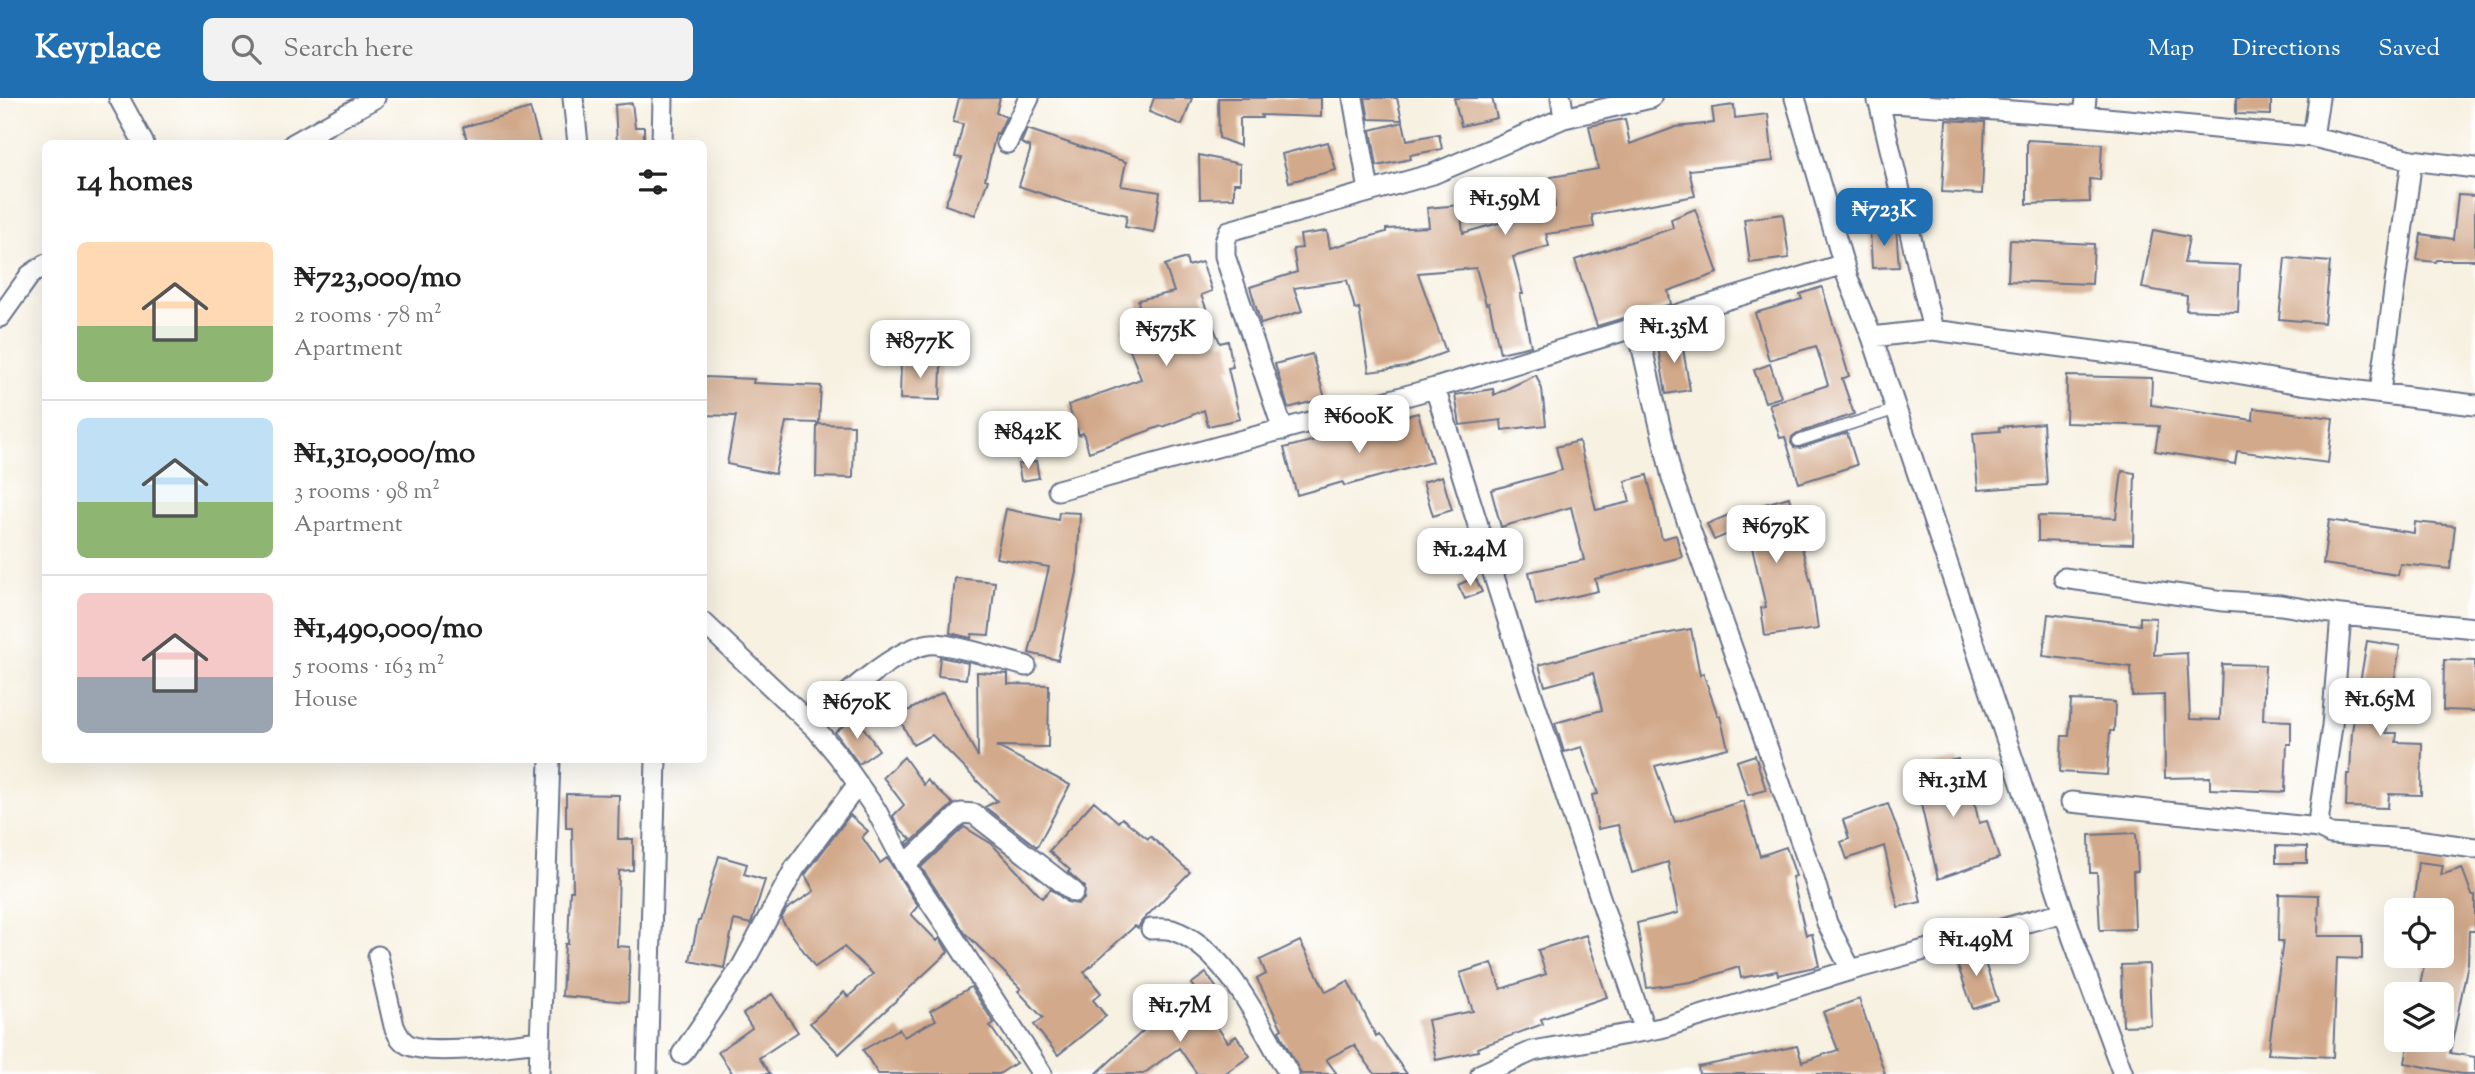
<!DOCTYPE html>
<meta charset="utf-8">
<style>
body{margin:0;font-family:"Sorts Mill Goudy",serif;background:#f2f2f2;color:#222;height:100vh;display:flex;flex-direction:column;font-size:26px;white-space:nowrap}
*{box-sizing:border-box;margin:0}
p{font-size:23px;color:#767676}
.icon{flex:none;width:38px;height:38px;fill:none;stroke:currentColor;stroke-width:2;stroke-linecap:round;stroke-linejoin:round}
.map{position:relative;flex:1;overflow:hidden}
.drawer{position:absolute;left:42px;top:42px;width:665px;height:623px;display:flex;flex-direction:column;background:#fff;border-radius:10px;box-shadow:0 7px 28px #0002}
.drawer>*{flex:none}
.tools{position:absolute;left:2384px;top:800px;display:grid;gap:14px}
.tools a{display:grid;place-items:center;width:70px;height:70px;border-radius:10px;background:#fff;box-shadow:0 7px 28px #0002;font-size:35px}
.price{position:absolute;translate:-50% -60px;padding:0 16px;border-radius:14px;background:#fff;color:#222;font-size:23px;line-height:46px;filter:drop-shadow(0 2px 4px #0008)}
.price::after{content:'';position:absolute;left:50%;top:42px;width:21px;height:16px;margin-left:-10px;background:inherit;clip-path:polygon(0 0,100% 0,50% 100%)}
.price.active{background:#1f6fb2;color:#fff}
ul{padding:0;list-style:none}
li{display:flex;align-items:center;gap:21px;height:175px;padding:0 35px}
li+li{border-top:2px solid #e0e0e0}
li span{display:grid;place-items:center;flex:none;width:196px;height:140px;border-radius:10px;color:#555}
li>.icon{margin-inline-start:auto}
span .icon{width:84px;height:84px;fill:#fffc;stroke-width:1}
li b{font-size:30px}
h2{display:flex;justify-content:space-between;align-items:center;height:84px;padding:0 35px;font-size:30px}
header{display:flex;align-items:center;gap:42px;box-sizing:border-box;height:98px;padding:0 35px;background:#1f6fb2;color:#fff}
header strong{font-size:33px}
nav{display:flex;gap:38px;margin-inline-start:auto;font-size:24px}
.search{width:490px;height:63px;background:#f2f2f2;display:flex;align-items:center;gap:18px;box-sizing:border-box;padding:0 24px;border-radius:10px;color:#767676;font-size:26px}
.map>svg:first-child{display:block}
.building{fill:#d2a98a}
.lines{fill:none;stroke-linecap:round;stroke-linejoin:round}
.service-casing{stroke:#68738c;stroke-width:13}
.minor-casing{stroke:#68738c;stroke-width:23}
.service{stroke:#fff;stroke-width:10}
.minor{stroke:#fff;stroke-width:19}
</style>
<header>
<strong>Keyplace</strong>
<div class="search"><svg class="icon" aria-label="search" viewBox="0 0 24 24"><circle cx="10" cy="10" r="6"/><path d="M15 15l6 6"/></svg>Search here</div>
<nav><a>Map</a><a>Directions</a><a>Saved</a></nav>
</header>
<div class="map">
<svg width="2475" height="976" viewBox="0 0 2475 976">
<rect width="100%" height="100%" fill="#fff"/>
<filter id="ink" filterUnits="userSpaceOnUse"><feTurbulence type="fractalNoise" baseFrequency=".0143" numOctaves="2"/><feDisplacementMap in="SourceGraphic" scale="14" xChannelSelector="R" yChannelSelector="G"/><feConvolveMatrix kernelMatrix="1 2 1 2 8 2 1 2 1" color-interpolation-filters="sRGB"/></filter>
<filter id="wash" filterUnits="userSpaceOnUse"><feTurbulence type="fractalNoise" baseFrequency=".00686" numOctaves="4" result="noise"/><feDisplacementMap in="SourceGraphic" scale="28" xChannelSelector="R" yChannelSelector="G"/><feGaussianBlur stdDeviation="1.57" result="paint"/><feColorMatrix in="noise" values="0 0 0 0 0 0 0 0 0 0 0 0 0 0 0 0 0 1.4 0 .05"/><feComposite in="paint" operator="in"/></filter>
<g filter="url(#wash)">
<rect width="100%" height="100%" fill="#f7f1e1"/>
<g id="blocks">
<!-- building -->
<path class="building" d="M959 0H1000L996 15 1006 19 998 36 996 35 985 81 988 82 975 117 945 107 962 60 955 59 963 26 953 24Z
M1154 0H1192L1182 27 1149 14Z
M1218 0H1321V19L1261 17 1262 20H1240V48L1219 40Z
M1365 0H1397L1402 22 1369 21Z
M1454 0H1492L1497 20 1461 28Z
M2236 0H2271V17L2236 16Z
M632 5 635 29H644V46H617L615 7Z
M1734 7 1735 20 1768 16 1773 63 1689 72 1695 98 1592 117 1594 129 1546 136 1549 148 1513 159 1523 196H1520L1531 248 1500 255 1489 205 1486 206 1476 170 1418 175 1446 254 1406 269 1369 274 1359 210 1355 211 1347 182 1294 190 1302 213 1261 226 1250 189 1297 174 1293 151 1302 150 1300 137 1327 133 1330 150 1386 134V131L1429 129 1427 110 1460 107 1463 135 1517 120 1555 109 1551 79 1598 71 1589 28 1625 21 1630 46 1676 29 1714 25 1712 10Z
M530 10 540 46H468L463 29Z
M1946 22 1985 24 1982 96 1942 94Z
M1403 24 1407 42 1439 36 1442 51 1410 57 1411 61 1377 68 1371 32Z
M1027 31 1126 64 1121 88 1160 94 1154 134 1125 129 1127 117 1066 104 1019 88 1030 53V49L1021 45Z
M2027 42 2102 46 2100 82 2089 81 2090 104 2027 106Z
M1328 44 1336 72 1289 84 1282 56Z
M1199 57 1240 66V85H1234V100L1200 101Z
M2458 97 2475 98V162H2437L2436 164 2417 162 2421 136 2453 141Z
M1695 111 1718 175 1668 193 1671 206 1597 228 1575 162 1673 130 1671 121Z
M1783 116 1789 160 1750 165 1744 121Z
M1896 129 1899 169 1872 170 1870 130Z
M2153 132 2189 139 2184 165 2240 167 2238 214 2186 212 2187 198 2142 190Z
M2010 142 2094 146 2092 186 2008 183Z
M1186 160 1188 168 1202 164 1212 193 1201 197 1220 245 1228 243 1233 269 1228 270 1240 321 1208 328 1204 312 1163 329 1162 328 1089 354 1083 335 1079 337 1068 307 1141 281 1122 230 1142 223 1138 202 1174 194 1165 167Z
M2285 160 2330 164 2324 225 2279 221Z
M1822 189 1849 278 1842 281 1854 316 1796 336 1792 339 1791 345 1794 349 1800 350 1847 335 1857 367 1799 385 1785 339 1780 340 1769 306 1828 287 1816 248 1769 262 1755 215 1802 201 1800 196Z
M1681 239 1690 292 1666 296 1657 243Z
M1312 256 1325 300 1288 310 1275 266Z
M901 263 941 264 940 302 900 301Z
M1770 266 1781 299 1765 304 1754 272Z
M1536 277 1542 291 1546 327 1502 332 1501 322 1460 327 1455 297 1493 291 1494 297Z
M2067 278 2152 280 2151 307 2253 322 2254 310 2333 320 2328 365 2237 353 2235 366 2155 353 2159 328 2066 325Z
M704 279 754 281 753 285 821 288 819 325 786 324 775 376 727 366 736 318 704 317Z
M1418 315 1432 364 1344 388 1343 384 1297 397 1284 350Z
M2043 325 2047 387 1978 392 1973 335 2000 333 1999 329Z
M817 326 854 327 853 380 816 379Z
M1579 343 1596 412 1630 404 1625 383 1647 377 1662 441 1676 437 1682 459 1595 481 1598 493 1536 507 1529 474 1584 462 1571 409 1501 429 1491 392 1562 372 1556 349Z
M1036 363 1039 380 1021 383 1018 366Z
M2122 373 2135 375 2133 446 2038 443V418L2116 420Z
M1442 378 1452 412 1433 418 1423 384Z
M1789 399 1812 489 1818 531 1765 538 1761 510 1766 509 1747 428 1714 442 1707 426 1731 416Z
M1006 411 1058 422 1059 414 1080 415 1077 474 1058 562 1029 555 1049 469 996 460Z
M2329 422 2414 435 2415 424 2455 428 2450 471 2400 466 2398 477 2323 466Z
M1475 479 1482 494 1465 501 1458 487Z
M955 480 995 484 989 537 972 536 971 540 950 535Z
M2048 516 2140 527V519L2156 520 2154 557 2187 555 2190 621 2220 622 2222 566 2265 567 2263 622 2291 623V646H2287L2285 694 2210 691V679L2165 680 2164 597 2132 598 2131 569 2043 558Z
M1691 531 1700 577 1703 575 1718 618H1720L1728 650 1655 668 1675 724 1743 703 1760 758 1786 749 1796 778 1792 779 1806 837 1812 836 1819 868 1778 877 1777 873 1741 880 1739 869 1691 884 1647 890 1637 825 1678 815 1668 764 1632 775 1618 727 1598 731 1592 697 1598 696 1582 649 1564 654 1555 625 1602 612 1593 575 1545 588 1539 567 1612 546Z
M2367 543 2400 548 2386 635H2397L2396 644 2422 645 2421 697 2389 696 2388 710 2346 709 2347 676H2350L2352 633Z
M940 559 968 565 966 581 938 578Z
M2444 562 2475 563V613L2443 612Z
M977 574 1008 576V586L1049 587 1048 649 996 648 1070 687 1037 749 985 709 997 703 932 637 913 647 898 618 943 594 978 659Z
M2071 602 2115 604 2114 633H2110L2107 677 2060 674 2062 638H2069Z
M856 619 879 652 859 666 835 634Z
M1755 657 1766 692 1748 697 1737 663Z
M904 659 924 687 927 682 953 706 908 747 907 744 911 741 899 730 893 718 904 707 883 679Z
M1958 661 1961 676 1968 674 1979 725 1987 723 1999 760 1938 781 1913 671Z
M566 696 619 697 618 741H633V772L619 773 617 848 630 849 628 904 562 898 565 846H568L570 793H573L572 730H566Z
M1094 703 1118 724 1122 720 1148 741 1150 738 1190 774 1141 824 1138 830 1135 828 1084 874 1101 895 1093 902 1106 918 1058 957 1034 927 1043 920 1018 893 1021 891 965 835 921 769 964 729 992 746 1042 800 1051 791 1067 804 1078 806 1084 801 1085 789 1068 774 1070 772 1049 753Z
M1888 706 1917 785 1921 804 1898 809 1884 748 1847 761 1841 744 1849 741 1843 722Z
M850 717 868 733 862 739 880 765 887 760 918 808 911 816 937 843 940 840 948 854 839 956 810 925 844 894 848 899 873 876 844 849 815 869 781 821 786 812 814 793 805 777Z
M2136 735 2138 773 2133 774 2135 831 2100 832 2097 775H2090L2089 737Z
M2276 748 2307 749V765H2276Z
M719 758 747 766 744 776 765 782 751 826 734 822 724 870 690 863 698 823H700Z
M2418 764 2443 767 2441 777 2462 770 2472 797H2475V833H2469L2468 865 2450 955 2475 959V976H2462L2405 965 2409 942H2441V896H2418L2426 858H2441V840H2448L2449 827 2441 826V812H2413Z
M2279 796 2319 797 2318 838H2362V861L2337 860 2333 959 2268 956 2283 843H2278Z
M1586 837 1607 899 1541 921 1543 926 1477 950 1478 953 1436 962 1428 922 1473 913 1460 875 1492 865 1501 891 1546 876 1538 852Z
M1300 843 1326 894 1348 883 1376 938 1378 936 1407 976H1375L1354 947 1326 961 1337 976H1301L1279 933 1282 931 1257 881 1266 876 1260 862Z
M1980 850 1998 903 1973 911 1954 857Z
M2149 866 2151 927 2123 928 2121 867Z
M1206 875 1220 895 1206 905 1191 886Z
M971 889 994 925 990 928 1016 965 999 976H878L863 952 899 931 904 939 936 922 930 913Z
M772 896 798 934 759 960 770 976H733L718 954 752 930 743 916Z
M1194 897 1228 944 1236 938 1250 958 1224 976H1197L1179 950 1143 976H1096L1144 932Z
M1859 901 1885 976H1699L1698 969 1797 948 1802 964 1838 952 1823 914Z"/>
</g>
</g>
<g filter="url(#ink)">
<use href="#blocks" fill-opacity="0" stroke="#68738c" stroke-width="2"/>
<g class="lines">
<!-- service casing -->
<g class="service-casing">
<path id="service" d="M1798 343 1894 312"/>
</g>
<!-- minor casing -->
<g class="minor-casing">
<path id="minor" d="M119 0 144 46
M573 0 578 46
M1353 0 1369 93
M1561 0 1564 20
M1795 0 1847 178 1872 239 2073 841 2123 976
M1878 0 1933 232
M1878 4 2084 18 2313 39 2412 62 2475 70
M2084 18 2086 0
M2313 39 2319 0
M1007 45 1029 0
M293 46 375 0
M662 46 663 0
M0 219 30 177 46 166
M1637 228 1672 380 1814 781 1827 825 1851 872
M1872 239 1933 232 2141 259 2301 286 2475 307
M1435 290 1519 558 1645 933
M2380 294 2412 62
M1283 332 1225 158V144L1229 133 1433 76 1564 20 1651 0
M1058 392 1435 290 1844 166
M2064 480 2223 503 2281 507 2341 517 2475 530
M2341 517 2332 628 2319 717V730L2331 736 2409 741 2475 750
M704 525 816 631 839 659 876 712 905 767 945 826 1042 976
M812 627C838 604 902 542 937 546 964 549 999 561 1026 568
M2071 704 2319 730
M905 767 961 715 974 716 1074 794
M1151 831C1158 831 1166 830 1172 832 1227 850 1261 929 1289 976
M378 858 394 928C397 935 400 942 407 946 428 959 512 946 540 943
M682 956 742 868 795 770 858 686
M539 976 550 662
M647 976 656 662
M1481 976 1533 953 1661 930 1851 872 2064 814"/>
</g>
<!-- service -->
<use href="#service" class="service"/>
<!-- minor -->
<use href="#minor" class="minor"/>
</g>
</g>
</svg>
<div class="tools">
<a><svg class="icon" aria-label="locate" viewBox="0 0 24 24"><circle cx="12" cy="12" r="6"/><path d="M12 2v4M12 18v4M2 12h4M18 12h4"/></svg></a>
<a><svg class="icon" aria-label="layers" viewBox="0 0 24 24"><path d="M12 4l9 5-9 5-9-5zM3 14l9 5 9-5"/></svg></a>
</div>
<b class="price" style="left:1505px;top:139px">₦1.59M</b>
<b class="price active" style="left:1884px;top:150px">₦723K</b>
<b class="price" style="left:1674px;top:267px">₦1.35M</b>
<b class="price" style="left:1166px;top:270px">₦575K</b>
<b class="price" style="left:920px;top:282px">₦877K</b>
<b class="price" style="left:1359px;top:357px">₦600K</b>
<b class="price" style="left:1028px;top:373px">₦842K</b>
<b class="price" style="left:1776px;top:467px">₦679K</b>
<b class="price" style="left:1470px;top:490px">₦1.24M</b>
<b class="price" style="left:2380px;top:640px">₦1.65M</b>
<b class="price" style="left:857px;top:643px">₦670K</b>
<b class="price" style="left:1953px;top:721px">₦1.31M</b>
<b class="price" style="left:1976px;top:880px">₦1.49M</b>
<b class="price" style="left:1180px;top:946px">₦1.7M</b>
<section class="drawer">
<h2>14 homes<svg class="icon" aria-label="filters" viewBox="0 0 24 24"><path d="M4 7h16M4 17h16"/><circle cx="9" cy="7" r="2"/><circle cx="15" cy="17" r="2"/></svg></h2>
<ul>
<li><span style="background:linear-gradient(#ffd9b3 60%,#8fb573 0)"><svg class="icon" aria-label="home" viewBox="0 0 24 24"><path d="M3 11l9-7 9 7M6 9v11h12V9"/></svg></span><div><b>₦723,000/mo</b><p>2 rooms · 78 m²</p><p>Apartment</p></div></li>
<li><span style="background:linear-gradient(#bfe0f5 60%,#8fb573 0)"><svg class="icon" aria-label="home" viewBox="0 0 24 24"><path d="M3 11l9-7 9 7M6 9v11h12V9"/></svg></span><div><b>₦1,310,000/mo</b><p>3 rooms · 98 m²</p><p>Apartment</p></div></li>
<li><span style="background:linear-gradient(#f6c9c9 60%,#9aa5b1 0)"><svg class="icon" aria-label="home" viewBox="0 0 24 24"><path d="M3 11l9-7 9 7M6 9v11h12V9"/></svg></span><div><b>₦1,490,000/mo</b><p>5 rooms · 163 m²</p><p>House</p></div></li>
</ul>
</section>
</div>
